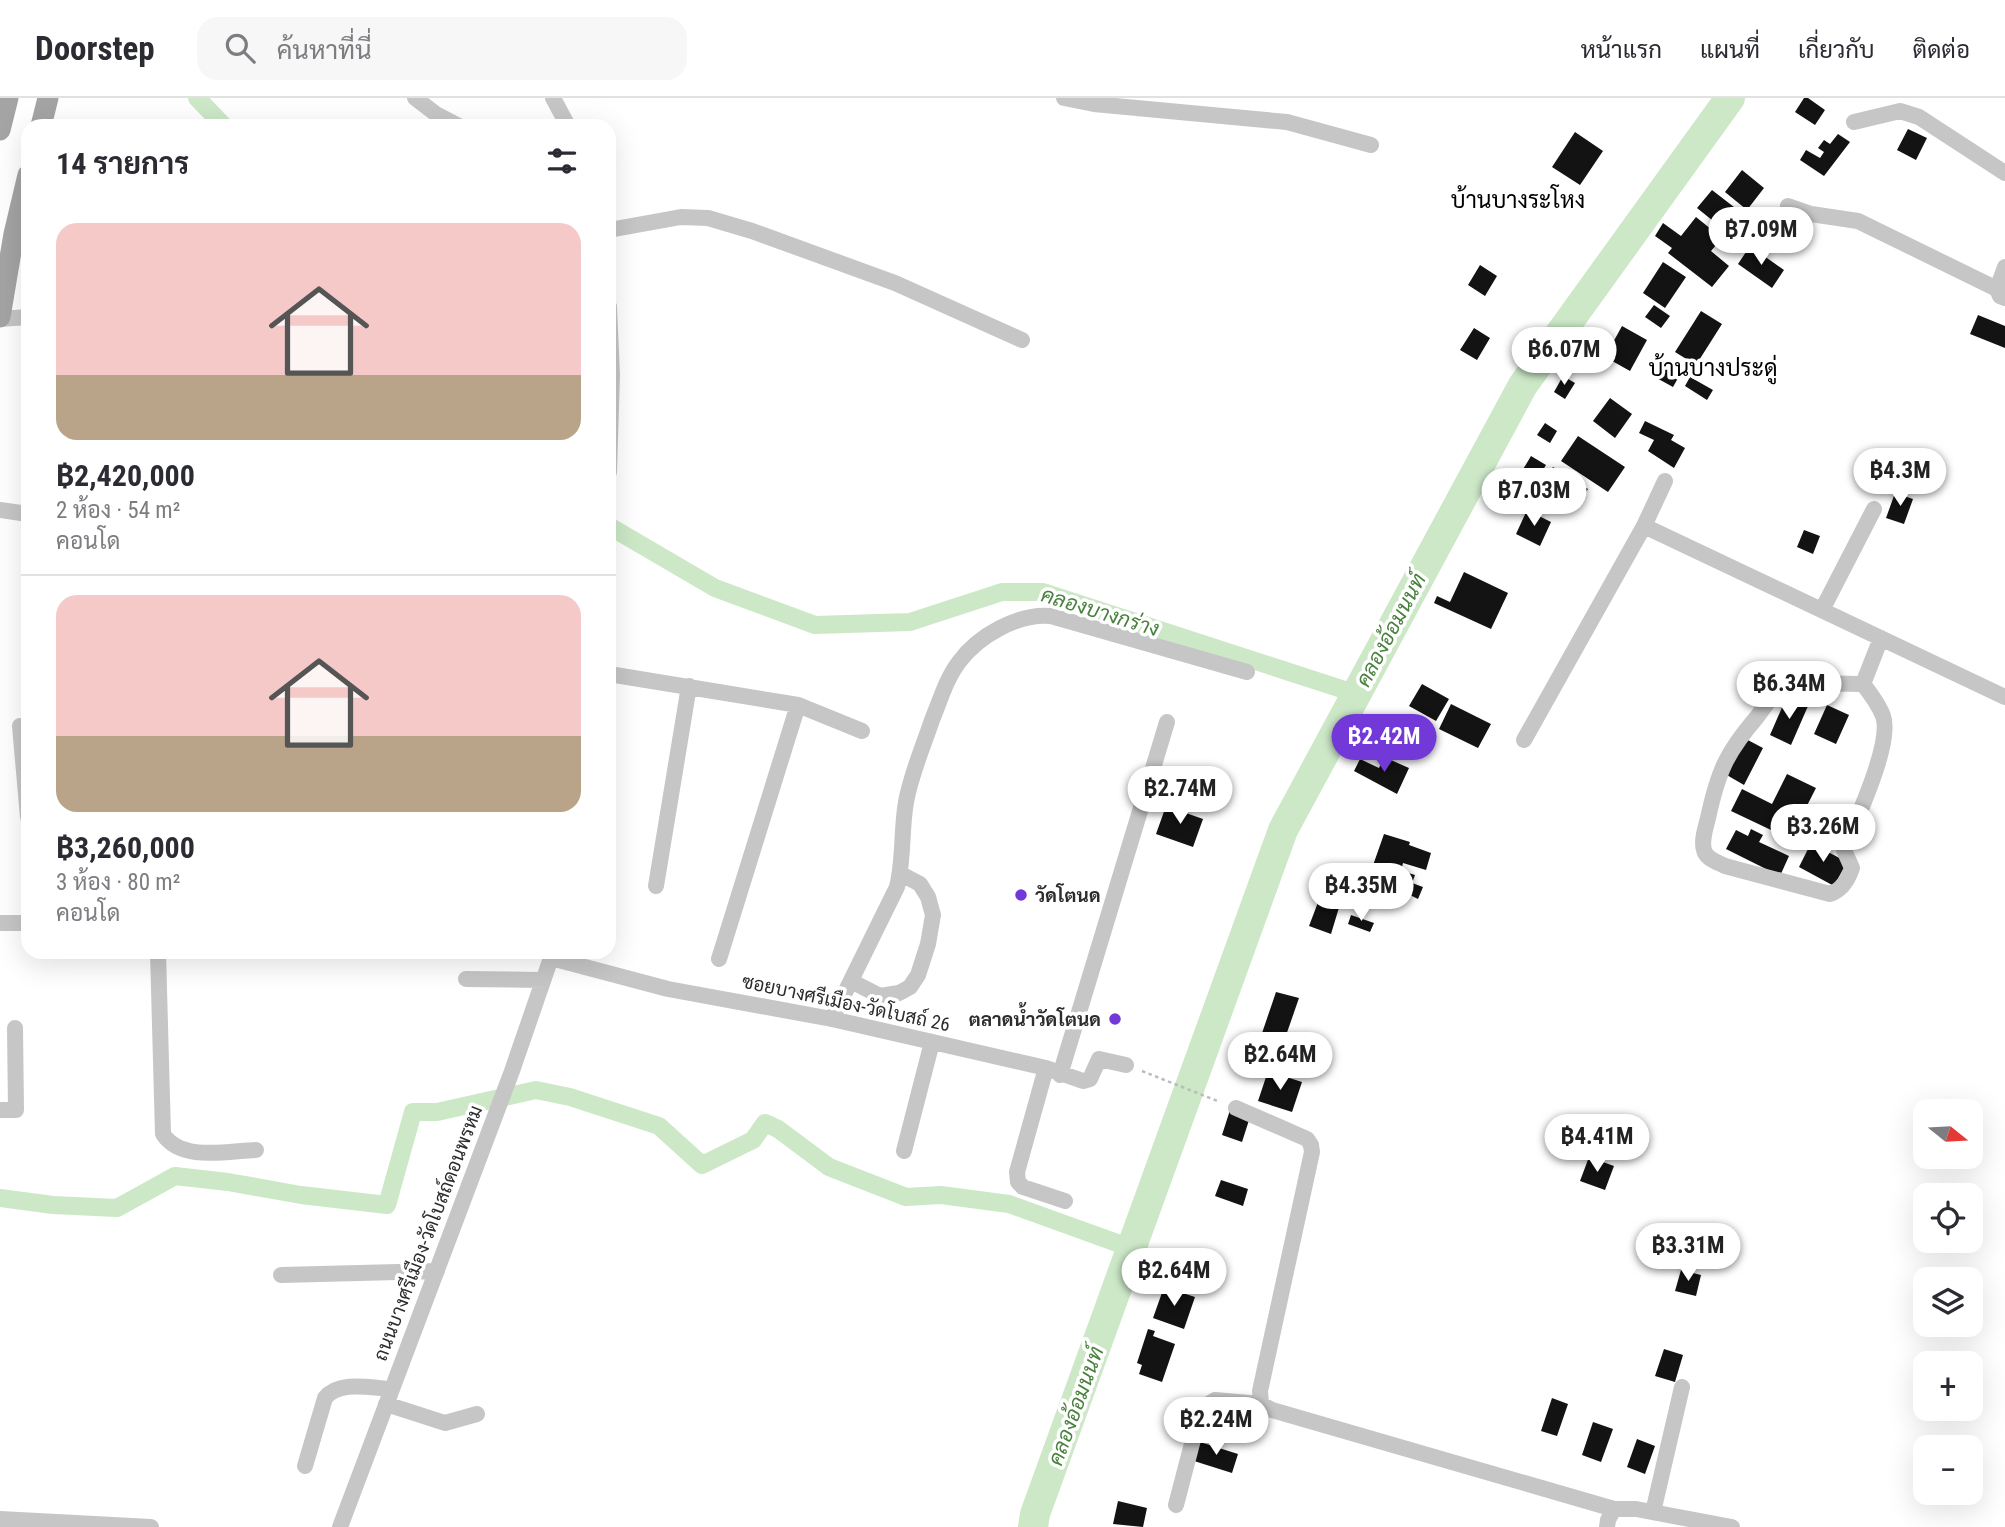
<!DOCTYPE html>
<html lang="th">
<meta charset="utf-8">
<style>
body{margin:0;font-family:"Roboto Condensed",Sarabun,sans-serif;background:#f7f7f7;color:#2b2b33;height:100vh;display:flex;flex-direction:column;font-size:26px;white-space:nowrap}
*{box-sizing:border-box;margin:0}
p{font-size:23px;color:#7c7c81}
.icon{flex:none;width:38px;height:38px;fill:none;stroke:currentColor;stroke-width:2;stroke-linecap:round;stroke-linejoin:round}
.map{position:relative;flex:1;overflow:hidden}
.details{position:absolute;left:21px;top:21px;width:595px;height:840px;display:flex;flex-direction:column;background:#fff;border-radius:21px;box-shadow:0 7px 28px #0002}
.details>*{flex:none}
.needle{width:46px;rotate:108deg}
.buttons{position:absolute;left:1913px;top:1001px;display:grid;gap:14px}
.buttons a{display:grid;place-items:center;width:70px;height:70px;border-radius:14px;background:#fff;box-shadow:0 7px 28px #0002;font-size:35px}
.price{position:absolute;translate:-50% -60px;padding:0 16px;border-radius:24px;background:#fff;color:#222;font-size:23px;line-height:46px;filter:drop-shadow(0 2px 4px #0008)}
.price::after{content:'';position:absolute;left:50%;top:42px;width:21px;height:16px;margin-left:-10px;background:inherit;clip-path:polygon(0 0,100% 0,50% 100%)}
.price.selected{background:#7338d8;color:#fff}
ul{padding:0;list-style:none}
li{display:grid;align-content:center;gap:14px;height:371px;padding:0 35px}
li+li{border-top:2px solid #e1e1e2}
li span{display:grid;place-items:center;height:217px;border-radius:21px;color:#555}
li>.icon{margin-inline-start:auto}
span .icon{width:126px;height:126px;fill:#fffc;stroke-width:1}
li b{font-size:30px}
h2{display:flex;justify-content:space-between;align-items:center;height:84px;padding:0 35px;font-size:30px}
header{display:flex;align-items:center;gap:42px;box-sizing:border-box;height:98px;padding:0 35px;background:#fff;border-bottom:2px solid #e1e1e2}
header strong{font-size:33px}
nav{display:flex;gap:38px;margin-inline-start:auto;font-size:24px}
.search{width:490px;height:63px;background:#f7f7f7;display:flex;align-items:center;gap:18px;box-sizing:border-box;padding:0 24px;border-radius:21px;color:#7c7c81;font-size:26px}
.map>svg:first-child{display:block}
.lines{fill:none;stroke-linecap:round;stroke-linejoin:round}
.canal{stroke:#cce8c7;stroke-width:18}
.river{stroke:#cce8c7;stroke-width:30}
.building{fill:#131313}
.path{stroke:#bcbcbc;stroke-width:2.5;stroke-dasharray:3.5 3.5;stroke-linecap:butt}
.minor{stroke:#c6c6c6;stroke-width:16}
.major{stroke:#a4a4a4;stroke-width:21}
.poi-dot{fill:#7338d8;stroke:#fff;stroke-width:2.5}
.labels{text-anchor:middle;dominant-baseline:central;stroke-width:7;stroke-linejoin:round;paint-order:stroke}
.poi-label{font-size:19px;font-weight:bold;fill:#2c2c2c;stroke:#fff;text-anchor:start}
.street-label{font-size:19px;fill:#2c2c2c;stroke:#fff}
.water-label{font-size:21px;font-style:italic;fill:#49813e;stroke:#fff}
.quarter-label{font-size:23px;fill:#000;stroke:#fff}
</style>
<header>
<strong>Doorstep</strong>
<div class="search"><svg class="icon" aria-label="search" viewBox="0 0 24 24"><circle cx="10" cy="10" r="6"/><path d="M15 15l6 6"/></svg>ค้นหาที่นี่</div>
<nav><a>หน้าแรก</a><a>แผนที่</a><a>เกี่ยวกับ</a><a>ติดต่อ</a></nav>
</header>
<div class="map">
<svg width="2005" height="1429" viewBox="0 0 2005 1429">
<rect width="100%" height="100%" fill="#fff"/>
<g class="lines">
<!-- canal -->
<path class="canal" d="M197 0 224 28
M609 428 715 490 815 527 910 524 1002 494H1043L1357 596
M0 1100 53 1107 117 1110 175 1078 228 1084 301 1097 387 1107 413 1014H437L536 992 570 999 659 1028 702 1067 753 1042 765 1025 778 1031 829 1069 906 1099 941 1097 1009 1106 1131 1150"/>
<!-- river -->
<path class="river" d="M1033 1429 1035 1416 1283 732 1523 287 1730 0"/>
</g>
<!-- building -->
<path class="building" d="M1804 0H1808L1825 12 1815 27 1795 14Z
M1908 31 1927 40 1916 62 1897 52Z
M1575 34 1603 53 1580 87 1552 69Z
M1838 36 1850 44 1824 78 1800 62 1806 52 1820 60 1824 54 1818 50 1824 42 1830 46Z
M1742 72 1764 90 1747 112 1725 94Z
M1712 92 1743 116 1728 135 1697 110Z
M1696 119 1722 140 1711 153 1729 168 1712 189 1668 155 1672 150 1655 138 1663 125 1681 138Z
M1750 148 1784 172 1772 190 1738 166Z
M1663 164 1686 179 1665 210 1643 195Z
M1480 167 1497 178 1485 198 1468 187Z
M1654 207 1670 218 1661 230 1645 219Z
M1701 213 1722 226 1696 267 1675 254Z
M1978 217 2005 228V250L1970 236Z
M1622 228 1647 242 1630 273 1605 259Z
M1474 230 1490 240 1477 262 1460 252Z
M1662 261 1682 273 1673 289 1653 278Z
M1563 278 1575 285 1565 301 1554 294Z
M1690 279 1713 292 1707 302 1685 288Z
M1610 300 1632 316 1615 340 1593 323Z
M1645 323 1674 337 1671 342 1685 350 1674 370 1648 353 1654 342 1639 335Z
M1545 325 1557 333 1550 345 1537 337Z
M1578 338 1625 369 1608 394 1561 363Z
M1531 358 1546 367 1537 382 1522 373Z
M1553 369 1588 391 1577 408 1542 386Z
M1895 395 1913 401 1904 426 1886 420Z
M1527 412 1551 424 1540 448 1516 436Z
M1804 432 1820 438 1813 456 1797 449Z
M1464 474 1508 495 1491 531 1434 505 1437 498 1450 504Z
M1422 586 1449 601 1436 623 1409 608Z
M1787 598 1808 608 1791 647 1770 637Z
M1451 606 1491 626 1478 650 1439 631Z
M1827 607 1849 617 1836 646 1814 636Z
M1744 640 1763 650 1744 687 1725 676Z
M1384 659 1409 670 1397 696 1354 673 1360 661 1379 670Z
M1787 676 1816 690 1790 741 1731 713 1742 691 1772 706Z
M1166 708 1203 721 1193 749 1156 736Z
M1751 731 1763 737 1759 744 1789 758 1780 778 1726 751 1736 732 1748 738Z
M1384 736 1410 744 1409 747 1431 755 1426 772 1403 765 1402 769V773L1415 777 1412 785 1423 789 1418 801 1408 796 1405 804 1391 799 1390 803 1364 793Z
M1811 745 1847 764 1834 788 1799 769Z
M1325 786 1344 793 1331 836 1309 828Z
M1351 817 1374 825 1370 834 1348 826Z
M1276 894 1299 900 1282 949 1260 941Z
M1268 973 1302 984 1292 1014 1258 1003Z
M1230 1012 1250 1019 1242 1044 1222 1037Z
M1589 1059 1614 1068 1605 1092 1580 1083Z
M1221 1082 1248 1091 1243 1108 1215 1098Z
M1681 1172 1701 1177 1696 1198 1675 1193Z
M1164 1189 1195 1199 1184 1231 1153 1220Z
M1148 1231 1155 1233 1153 1238 1175 1246 1162 1284 1139 1276 1142 1267 1137 1265Z
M1664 1251 1683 1257 1675 1284 1655 1278Z
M1552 1300 1568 1306 1557 1338 1541 1333Z
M1593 1324 1613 1331 1601 1364 1582 1357Z
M1637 1341 1655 1348 1645 1376 1627 1369Z
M1200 1344 1238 1356 1232 1375 1194 1363Z
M1118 1403 1147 1410 1143 1429 1113 1426Z"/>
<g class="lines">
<!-- path -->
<path class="path" d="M1142 973 1220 1004"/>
<!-- minor -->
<path class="minor" d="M415 0 436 16 459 28
M553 0 568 28
M1064 0 1094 6 1287 24 1371 47
M1854 24 1900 13 1919 19 2005 75
M1788 108 1811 116 1858 123 1997 191
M609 132 681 119 708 120 752 133 895 185 1022 242
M2005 169 1997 191 2000 198 2005 200
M609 209 612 277 609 374
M0 221 28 219
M0 412 28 416
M1644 428 2005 599
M1822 512 1874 411
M609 576 798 607 862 633
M1863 586C1842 586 1795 582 1778 594 1770 600 1763 611 1757 619 1726 655 1718 674 1708 720 1706 729 1701 742 1704 752 1706 761 1717 764 1725 768L1830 796C1842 792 1848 782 1852 770L1844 752C1855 724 1893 645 1883 618 1879 607 1870 595 1863 586L1881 540
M20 628 28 719
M1524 642 1644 428 1665 383
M656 788 689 588
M0 825H28
M158 854 163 1036C181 1064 227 1053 256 1052
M551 860 668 891 832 921 1046 970 1083 983 1090 981 1099 961 1126 967
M719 861 798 607
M466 881 543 882
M851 883 880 898 899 895 910 889 918 877 928 846 933 817 928 799 920 786 901 776
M832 921 897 789C904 761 901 732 906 704 911 676 923 649 932 622 940 603 946 581 959 564 978 538 1018 515 1051 518L1247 574
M1046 970 1017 1074 1018 1084 1023 1089 1065 1103
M1060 977 1167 624
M1236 1010 1307 1041 1311 1047 1312 1054 1260 1293 1261 1306 1272 1312 1614 1411
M0 1012H16L15 930
M904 1053 932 944
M281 1177 437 1173
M386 1306 445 1325 477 1316
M305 1368 325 1300C339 1282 371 1290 392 1291
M1176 1407 1201 1311 1215 1302 1261 1306
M1653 1414 1682 1289
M0 1421 151 1429
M340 1429 512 973 553 854
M1607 1429 1608 1422 1614 1411H1636L1732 1429"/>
<!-- major -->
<path class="major" d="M41 28 48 0
M0 32 8 0
M0 219 14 136 28 77"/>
</g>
<!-- markers -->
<g class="poi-dot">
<circle cx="1021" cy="797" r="7"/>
<circle cx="1115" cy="921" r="7"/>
</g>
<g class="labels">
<!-- poi labels -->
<g class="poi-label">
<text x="1035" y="797">วัดโตนด</text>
<text x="1101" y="921" text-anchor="end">ตลาดน้ำวัดโตนด</text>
</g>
<!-- street labels -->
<g class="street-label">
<text transform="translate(846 905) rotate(12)">ซอยบางศรีเมือง-วัดโบสถ์ 26</text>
<text transform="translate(428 1135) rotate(-69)">ถนนบางศรีเมือง-วัดโบสถ์ดอนพรหม</text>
</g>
<!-- water labels -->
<g class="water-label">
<text transform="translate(1100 514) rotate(17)">คลองบางกร่าง</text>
<text transform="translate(1391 532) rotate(-62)">คลองอ้อมนนท์</text>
<text transform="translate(1076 1308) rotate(-70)">คลองอ้อมนนท์</text>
</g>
<!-- quarter labels -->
<g class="quarter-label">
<text x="1518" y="102">บ้านบางระโหง</text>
<text x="1713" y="270">บ้านบางประดู่</text>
</g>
</g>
</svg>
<div class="buttons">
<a><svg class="needle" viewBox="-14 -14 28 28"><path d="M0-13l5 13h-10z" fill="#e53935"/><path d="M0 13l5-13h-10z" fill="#7c7c81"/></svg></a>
<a><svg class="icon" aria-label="locate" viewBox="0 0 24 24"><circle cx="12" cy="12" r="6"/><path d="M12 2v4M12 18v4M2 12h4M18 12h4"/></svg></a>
<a><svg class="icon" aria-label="layers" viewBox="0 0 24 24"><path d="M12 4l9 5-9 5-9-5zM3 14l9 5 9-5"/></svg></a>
<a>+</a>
<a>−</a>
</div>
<b class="price" style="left:1761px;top:169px">฿7.09M</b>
<b class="price" style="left:1564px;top:289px">฿6.07M</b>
<b class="price" style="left:1900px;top:410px">฿4.3M</b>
<b class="price" style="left:1534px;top:430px">฿7.03M</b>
<b class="price" style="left:1789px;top:623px">฿6.34M</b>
<b class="price selected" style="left:1384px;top:676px">฿2.42M</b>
<b class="price" style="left:1180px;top:728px">฿2.74M</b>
<b class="price" style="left:1823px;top:766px">฿3.26M</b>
<b class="price" style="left:1361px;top:825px">฿4.35M</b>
<b class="price" style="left:1280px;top:994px">฿2.64M</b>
<b class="price" style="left:1597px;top:1076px">฿4.41M</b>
<b class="price" style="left:1688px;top:1185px">฿3.31M</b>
<b class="price" style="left:1174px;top:1210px">฿2.64M</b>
<b class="price" style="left:1216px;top:1359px">฿2.24M</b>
<section class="details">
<h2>14 รายการ<svg class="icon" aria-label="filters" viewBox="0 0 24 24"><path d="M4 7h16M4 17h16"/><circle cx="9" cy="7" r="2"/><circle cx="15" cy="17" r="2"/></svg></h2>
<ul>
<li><span style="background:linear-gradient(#f6c9c9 70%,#b9a48a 0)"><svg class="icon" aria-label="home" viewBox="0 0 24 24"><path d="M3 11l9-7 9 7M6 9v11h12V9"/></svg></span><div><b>฿2,420,000</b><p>2 ห้อง · 54 m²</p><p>คอนโด</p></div></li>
<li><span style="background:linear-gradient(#f6c9c9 65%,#b9a48a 0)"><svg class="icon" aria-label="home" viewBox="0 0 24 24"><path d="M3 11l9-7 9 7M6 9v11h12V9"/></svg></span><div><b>฿3,260,000</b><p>3 ห้อง · 80 m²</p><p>คอนโด</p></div></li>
</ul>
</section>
</div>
